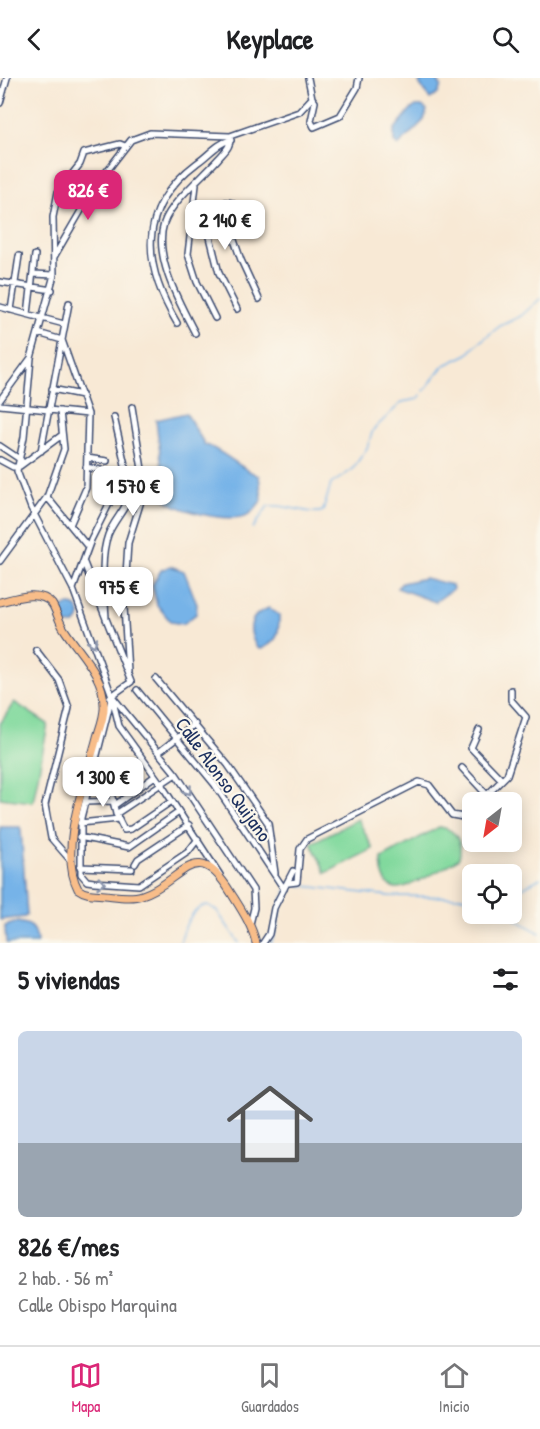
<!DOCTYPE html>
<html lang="es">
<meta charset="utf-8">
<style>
body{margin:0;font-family:"Patrick Hand",sans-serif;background:#f6f6f6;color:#202124;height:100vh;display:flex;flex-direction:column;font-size:22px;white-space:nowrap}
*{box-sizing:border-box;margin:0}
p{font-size:20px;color:#757577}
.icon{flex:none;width:33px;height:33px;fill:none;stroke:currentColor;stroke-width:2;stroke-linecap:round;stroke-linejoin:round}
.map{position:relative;height:865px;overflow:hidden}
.panel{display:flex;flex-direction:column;background:#fff;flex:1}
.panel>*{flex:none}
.needle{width:39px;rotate:211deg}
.fabs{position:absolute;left:462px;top:714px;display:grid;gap:12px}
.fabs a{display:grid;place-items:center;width:60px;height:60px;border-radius:9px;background:#fff;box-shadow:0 3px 15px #0003;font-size:30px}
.price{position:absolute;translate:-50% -51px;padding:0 14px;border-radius:12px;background:#fff;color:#222;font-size:20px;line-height:39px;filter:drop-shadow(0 2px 3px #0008)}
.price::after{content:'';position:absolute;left:50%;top:36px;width:18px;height:14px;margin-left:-9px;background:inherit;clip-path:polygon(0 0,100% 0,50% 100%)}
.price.current{background:#db2777;color:#fff}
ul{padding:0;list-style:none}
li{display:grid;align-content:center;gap:12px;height:318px;padding:0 18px}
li+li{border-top:2px solid #e0e0e0}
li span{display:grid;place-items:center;height:186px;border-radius:9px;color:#555}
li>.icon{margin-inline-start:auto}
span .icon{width:108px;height:108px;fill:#fffc;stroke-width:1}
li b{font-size:26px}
h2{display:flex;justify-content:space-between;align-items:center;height:72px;padding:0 18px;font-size:26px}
header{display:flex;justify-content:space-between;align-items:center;height:78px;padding:0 18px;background:#fff;font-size:27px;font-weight:800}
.tabs{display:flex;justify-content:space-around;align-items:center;height:84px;border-top:2px solid #e0e0e0;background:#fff;font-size:16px;color:#757577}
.tabs a{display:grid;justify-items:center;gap:3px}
.tabs .current{color:#db2777}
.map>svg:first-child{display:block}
.green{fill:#81d99d;stroke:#4e847e;stroke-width:1.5}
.water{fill:#76b3e8;stroke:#4871a3;stroke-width:1.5}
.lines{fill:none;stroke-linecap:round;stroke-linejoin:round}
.stream{stroke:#76b3e8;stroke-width:1.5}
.minor-casing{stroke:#3c4b70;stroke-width:8}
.major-casing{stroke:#3c4b70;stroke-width:9}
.minor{stroke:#fff;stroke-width:5}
.major{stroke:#f8bd89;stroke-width:7}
.oneway{stroke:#8d97ae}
.labels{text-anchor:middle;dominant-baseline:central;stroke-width:4.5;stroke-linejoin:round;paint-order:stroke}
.street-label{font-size:20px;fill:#1b2f5e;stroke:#fbf7ec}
</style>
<header><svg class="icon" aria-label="back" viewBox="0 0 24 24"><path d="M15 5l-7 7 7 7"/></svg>Keyplace<svg class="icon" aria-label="search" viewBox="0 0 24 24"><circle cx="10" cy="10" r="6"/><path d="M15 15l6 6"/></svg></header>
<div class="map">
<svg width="540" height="865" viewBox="0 0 540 865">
<rect width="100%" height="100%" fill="#fbf7ec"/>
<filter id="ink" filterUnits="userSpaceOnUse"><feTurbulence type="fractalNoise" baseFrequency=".0167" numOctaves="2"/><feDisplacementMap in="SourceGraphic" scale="12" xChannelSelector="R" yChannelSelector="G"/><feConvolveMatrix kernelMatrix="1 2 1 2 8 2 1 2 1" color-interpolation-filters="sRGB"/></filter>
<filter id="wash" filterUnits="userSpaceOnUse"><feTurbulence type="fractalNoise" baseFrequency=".008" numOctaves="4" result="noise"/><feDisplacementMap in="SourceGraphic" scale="24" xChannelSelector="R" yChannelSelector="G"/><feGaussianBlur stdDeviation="1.35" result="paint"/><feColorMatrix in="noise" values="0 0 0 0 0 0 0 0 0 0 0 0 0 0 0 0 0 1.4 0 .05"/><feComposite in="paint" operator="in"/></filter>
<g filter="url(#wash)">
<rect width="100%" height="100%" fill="#f8e9d5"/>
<!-- green -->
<path class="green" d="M14 624 48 646 33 724 0 720V646Z
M358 741 373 771 326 795 311 765Z
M439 749C456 750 463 765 459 780 449 788 411 809 398 810 384 811 380 791 382 780Z"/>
<!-- water -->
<path class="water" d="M426 0H436L441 8 438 16 430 21 419 5Z
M416 28H422L427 32 424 42 398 68 394 64V52L410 32Z
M186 335 205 367C218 369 241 391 259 398L262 422C258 426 254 433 249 436 233 447 170 432 160 417L164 408 156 342Z
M170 488 184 493 197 526 196 536 183 546 171 544 157 527 152 507 161 492Z
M425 500 452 507 453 511 435 524 397 510 402 505Z
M60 537a10 10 0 1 1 20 0a10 10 0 1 1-20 0Z
M269 530 279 537C279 556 279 563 261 571L257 570C247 552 248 537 269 530Z
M0 749H20L21 752 27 836 25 839 0 842Z
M17 844C32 846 36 850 37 865H6L5 848Z"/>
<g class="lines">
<!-- stream -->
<path class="stream" d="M424 313 443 288 468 276 477 266 500 248 521 238 540 221
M253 450 268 428C285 425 310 438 323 433L331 406 352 392 367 370 373 352 402 324 418 321 421 317
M285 814 296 807 389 818 472 819
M512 816 540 800
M506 836 540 855
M180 865C184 850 190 830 208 827L217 833 239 865
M271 865 276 852 283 819"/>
</g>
</g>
<g filter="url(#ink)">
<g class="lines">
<!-- minor casing -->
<g class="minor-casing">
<path id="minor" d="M312 20 315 24 311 43 314 49 340 38 357 10 359 0
M0 25 7 0
M125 68 120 66 84 75 80 86 58 114 53 139 54 197 31 280 24 359 17 393 31 430 73 511 112 618 176 696 253 812 254 830 250 846
M69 100C83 108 88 104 101 97
M196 107 188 176 197 204 215 240
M191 140 207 147 219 195 237 231
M207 147 226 124 232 125 233 159 241 182 259 221
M54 179 96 107 131 62 150 55 230 58 299 34 312 20 308 0
M34 196 54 197
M0 204 52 212
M0 229 64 246
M11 232 19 178
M28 236 35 177
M177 245C142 186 137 130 197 85 209 77 217 65 231 62
M38 255 62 262 88 336 86 410 70 447
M195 255C180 226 153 179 164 145 171 124 202 99 218 81 224 74 232 68 230 58
M52 311 82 317
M0 322 30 281
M0 327 88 336
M0 368 21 382
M41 373 69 225
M87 380 107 383
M0 382 13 389 20 388
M20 388 62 357
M86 389 111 394
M47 419 88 469
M0 483 47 419 64 371 60 333
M84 485 131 604 110 619
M73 511 91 462 117 410
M106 541C105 515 99 482 108 457 114 441 128 430 131 413L114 339
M36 572 59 602 69 630 45 727 51 760 71 783
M128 594 124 529 128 465 145 410 132 329
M156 601 228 687 268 745 275 795
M137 612 215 707 284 811
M112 618 81 740V796L87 803 94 804 139 807 188 774 198 761
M113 623 119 648 161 706 220 797
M479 652 471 670 502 702
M159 674 195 646
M94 689 106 693 116 736 124 752 131 751 172 723
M462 690 487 717
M90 709 110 707
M86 724 114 723
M480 724 507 697 526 639 511 622V612
M115 727 155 698
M116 736 176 696
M80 745 119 741
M79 759 129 769 179 734
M135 786 138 781 189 747
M80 789 132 791
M289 805 297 804 300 771 307 761 419 704 429 707 452 737 463 739 472 732
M263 865 269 856 274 830 293 793"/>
</g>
<!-- major casing -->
<g class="major-casing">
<path id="major" d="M0 524C15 520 41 511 52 526 57 534 59 544 64 551 79 575 104 597 104 627 105 637 100 649 97 659 87 699 57 772 78 811 86 817 95 816 105 817 116 818 131 821 142 817 182 805 195 756 231 815 241 831 252 847 256 865"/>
</g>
<!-- minor -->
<use href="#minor" class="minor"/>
<!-- major -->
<use href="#major" class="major"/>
</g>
<!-- one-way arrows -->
<defs><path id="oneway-chevron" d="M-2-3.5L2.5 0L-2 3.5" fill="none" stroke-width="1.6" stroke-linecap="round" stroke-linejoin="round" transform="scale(1.5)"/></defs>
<g class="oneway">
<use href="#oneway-chevron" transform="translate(93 565) rotate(71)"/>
<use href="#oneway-chevron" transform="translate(188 713) rotate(55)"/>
<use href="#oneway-chevron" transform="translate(101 805) rotate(6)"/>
</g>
</g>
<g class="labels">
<!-- street labels -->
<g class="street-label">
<text transform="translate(224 701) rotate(54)">Calle Alonso Quijano</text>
</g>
</g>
</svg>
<div class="fabs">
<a><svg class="needle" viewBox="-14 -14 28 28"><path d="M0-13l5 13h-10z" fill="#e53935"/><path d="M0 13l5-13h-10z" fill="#757577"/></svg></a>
<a><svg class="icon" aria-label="locate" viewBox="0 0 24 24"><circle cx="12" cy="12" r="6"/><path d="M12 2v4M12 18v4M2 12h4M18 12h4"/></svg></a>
</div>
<b class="price current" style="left:88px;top:143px">826 €</b>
<b class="price" style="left:225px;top:173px">2 140 €</b>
<b class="price" style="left:133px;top:439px">1 570 €</b>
<b class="price" style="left:119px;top:540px">975 €</b>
<b class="price" style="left:103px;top:730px">1 300 €</b>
</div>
<section class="panel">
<h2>5 viviendas<svg class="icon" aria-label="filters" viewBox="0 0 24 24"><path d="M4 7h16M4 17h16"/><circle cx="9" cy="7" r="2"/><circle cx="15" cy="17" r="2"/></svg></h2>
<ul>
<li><span style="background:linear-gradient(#c9d6e8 60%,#9aa5b1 0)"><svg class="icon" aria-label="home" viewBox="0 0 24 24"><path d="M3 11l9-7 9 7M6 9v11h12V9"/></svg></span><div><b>826 €/mes</b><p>2 hab. · 56 m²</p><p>Calle Obispo Marquina</p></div></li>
</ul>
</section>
<nav class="tabs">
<a class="current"><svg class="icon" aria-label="map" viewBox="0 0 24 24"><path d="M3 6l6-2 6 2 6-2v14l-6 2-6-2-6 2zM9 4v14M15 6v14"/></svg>Mapa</a>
<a><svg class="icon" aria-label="saved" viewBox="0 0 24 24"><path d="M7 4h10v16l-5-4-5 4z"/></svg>Guardados</a>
<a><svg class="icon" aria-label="home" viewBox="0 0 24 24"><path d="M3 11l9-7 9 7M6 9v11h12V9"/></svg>Inicio</a>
</nav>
